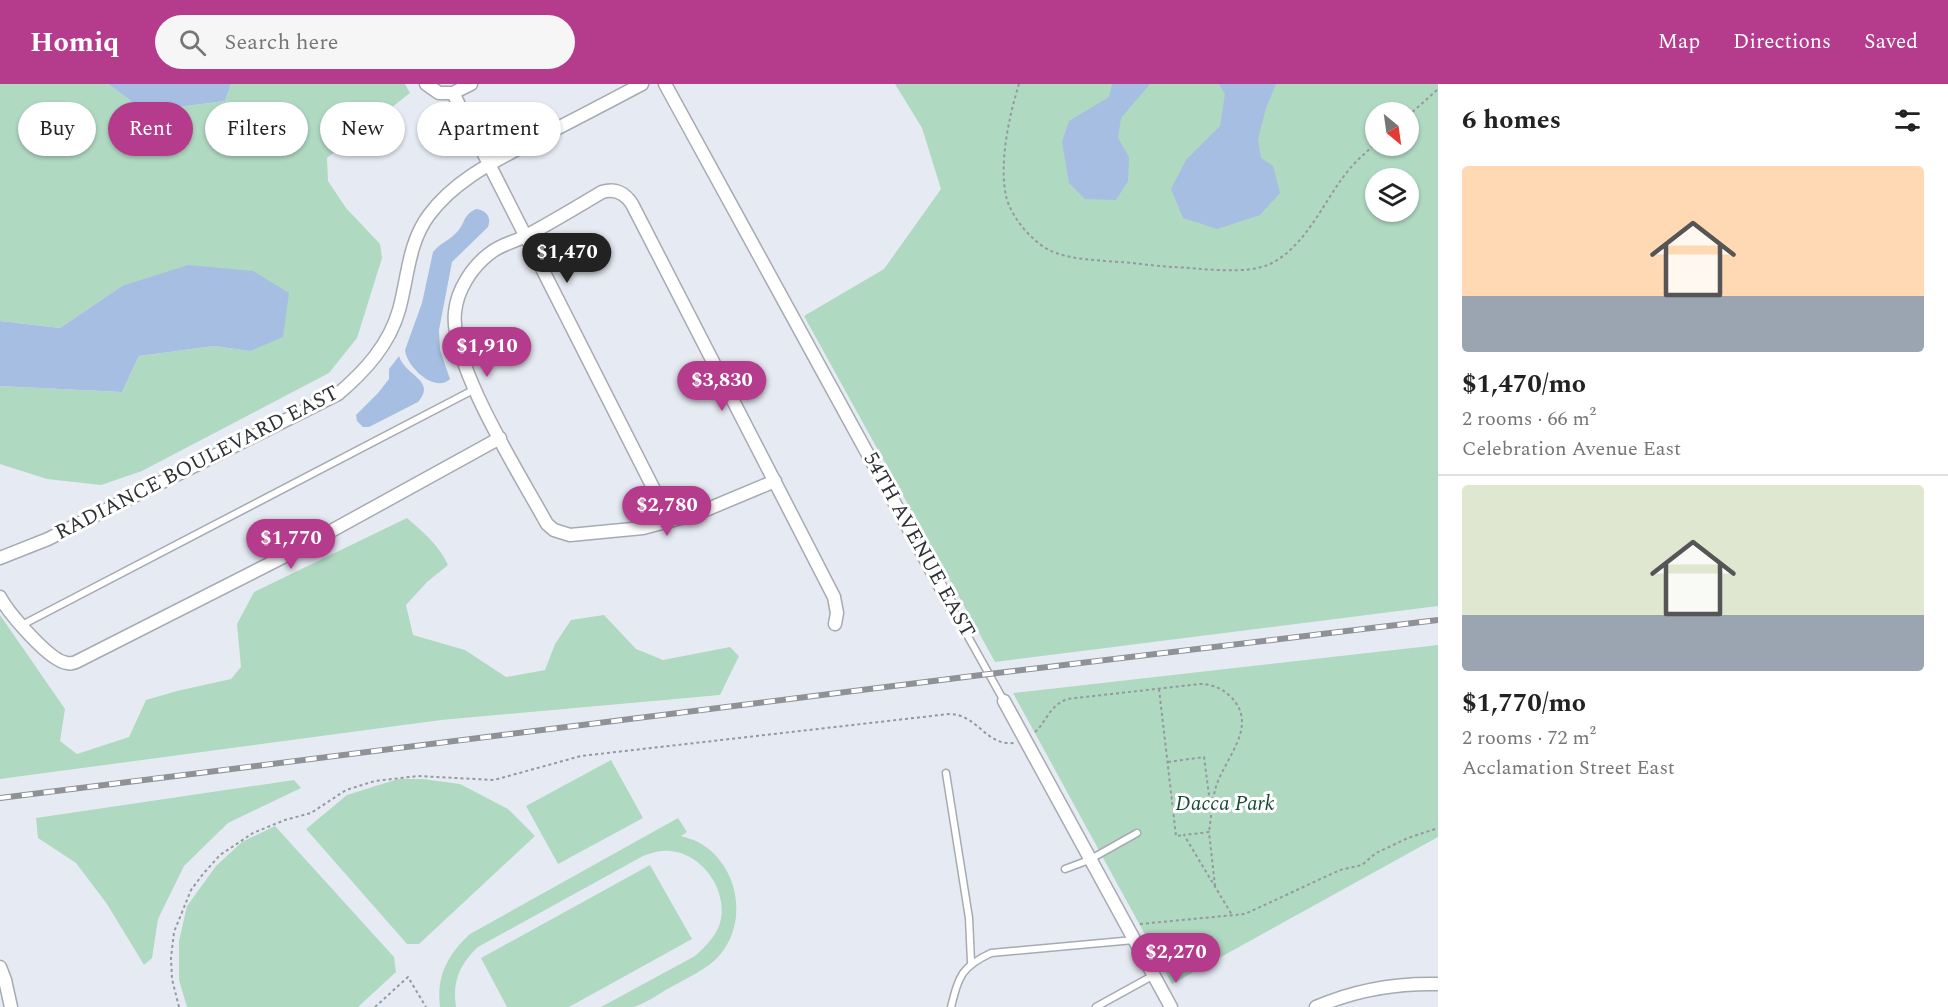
<!DOCTYPE html>
<meta charset="utf-8">
<style>
body{margin:0;font-family:Spectral,serif;background:#f6f6f6;color:#222;height:100vh;display:flex;flex-direction:column;font-size:22px;white-space:nowrap}
*{box-sizing:border-box;margin:0}
p{font-size:20px;color:#767676}
.icon{flex:none;width:33px;height:33px;fill:none;stroke:currentColor;stroke-width:2;stroke-linecap:round;stroke-linejoin:round}
.map{position:relative;flex:1;overflow:hidden}
.side{display:flex;flex-direction:column;background:#fff;width:510px}
.side>*{flex:none}
.guide{position:absolute;left:18px;top:18px;width:570px;height:54px;display:flex;gap:12px}
.needle{width:39px;rotate:151deg}
.buttons{position:absolute;left:1365px;top:18px;display:grid;gap:12px}
.buttons a{display:grid;place-items:center;width:54px;height:54px;border-radius:50%;background:#fff;box-shadow:0 2px 4px #0004;font-size:30px}
.price{position:absolute;translate:-50% -51px;padding:0 14px;border-radius:21px;background:#b53b8d;color:#fff;font-size:20px;line-height:39px;filter:drop-shadow(0 2px 3px #0008)}
.price::after{content:'';position:absolute;left:50%;top:36px;width:18px;height:14px;margin-left:-9px;background:inherit;clip-path:polygon(0 0,100% 0,50% 100%)}
.price.selected{background:#222;color:#fff}
ul{padding:0;list-style:none}
li{display:grid;align-content:center;gap:12px;height:318px;padding:0 24px}
li+li{border-top:2px solid #e0e0e0}
li span{display:grid;place-items:center;height:186px;border-radius:6px;color:#555}
li>.icon{margin-inline-start:auto}
span .icon{width:108px;height:108px;fill:#fffc;stroke-width:1}
li b{font-size:26px}
h2{display:flex;justify-content:space-between;align-items:center;height:72px;padding:0 24px;font-size:26px}
.chip{padding:0 21px;border-radius:27px;background:#fff;box-shadow:0 2px 4px #0004;font-size:21px;line-height:54px}
.chip.selected{background:#b53b8d;color:#fff}
header{display:flex;align-items:center;gap:36px;box-sizing:border-box;height:84px;padding:0 30px;background:#b53b8d;color:#fff}
header strong{font-size:28px}
nav{display:flex;gap:33px;margin-inline-start:auto;font-size:21px}
.search{width:420px;height:54px;background:#f6f6f6;display:flex;align-items:center;gap:15px;box-sizing:border-box;padding:0 21px;border-radius:33px;color:#767676;font-size:22px}
main{display:flex;flex:1;min-height:0}
.map>svg:first-child{display:block}
.green{fill:#b0d9c2;fill-rule:evenodd}
.water{fill:#a6bee2}
.lines{fill:none;stroke-linecap:round;stroke-linejoin:round}
.service-casing{stroke:#a6abb2;stroke-width:9}
.minor-casing{stroke:#a6abb2;stroke-width:15}
.path{stroke:#95989e;stroke-width:2;stroke-dasharray:3 3;stroke-linecap:butt}
.service{stroke:#fff;stroke-width:6}
.minor{stroke:#fff;stroke-width:12}
.rail-casing{stroke:#8e9197;stroke-width:6}
.rail{stroke:#fff;stroke-width:4;stroke-dasharray:11;stroke-linecap:butt}
.labels{text-anchor:middle;dominant-baseline:central;stroke-width:6;stroke-linejoin:round;paint-order:stroke}
.street-label{font-size:21px;fill:#303135;stroke:#fff}
.park-label{font-size:21px;font-style:italic;fill:#164c34;stroke:#fff}
</style>
<header>
<strong>Homiq</strong>
<div class="search"><svg class="icon" aria-label="search" viewBox="0 0 24 24"><circle cx="10" cy="10" r="6"/><path d="M15 15l6 6"/></svg>Search here</div>
<nav><a>Map</a><a>Directions</a><a>Saved</a></nav>
</header>
<main>
<div class="map">
<svg width="1438" height="923" viewBox="0 0 1438 923">
<rect width="100%" height="100%" fill="#e6ebf3"/>
<!-- green -->
<path class="green" d="M0 0H108L142 25 178 23 225 17 231 0H405L410 9 327 74 328 97 346 124 380 160 382 174 357 254 329 289 142 387 101 401 47 395 0 380V302L122 308 139 272 214 262 250 267 122 202 60 244 0 237Z
M895 0H1438V522L995 578 804 232 884 185 941 105 922 44ZM1376 28H1408V62H1376ZM1376 94H1408V128H1376Z
M407 434C423 448 439 461 448 481L427 498 406 521 413 551 465 566 506 593 545 586 555 560 571 536 604 531 636 565 663 576 730 563 739 572 720 611 441 636 0 695V531L65 625 60 657 77 670 129 653 146 616 177 607 231 595 241 583 237 540 254 508Z
M1438 561V753L1172 900 1013 609Z
M611 676 643 734 558 780 526 722Z
M398 695H423L460 700 508 725 535 752 419 860H407L306 745 347 711Z
M294 696 301 704 228 739 184 782 158 835 152 874 144 881 107 820 76 779 38 754 36 734Z
M678 734 687 748 681 752C686 754 693 755 698 758 739 780 749 838 719 872 707 885 689 893 673 902 663 907 644 921 633 923 623 923 611 923 601 923L695 872C705 863 716 852 720 839 729 807 702 769 670 767 660 766 652 769 643 772L478 863C460 880 452 897 456 923H440C436 892 448 870 470 850Z
M275 742 394 873 396 888 358 923H187L179 896V857L187 822 216 782 242 758Z
M650 781 692 855 569 923H507L481 874Z"/>
<!-- water -->
<path class="water" d="M108 0H231L225 17 178 23 142 25Z
M1112 0H1150L1121 34 1118 54 1129 73 1128 97 1116 116 1085 115 1069 99 1062 58 1069 37 1109 13Z
M1219 0H1276L1266 24 1258 55 1261 74 1273 82 1280 109 1260 131 1217 145 1183 134 1171 105 1186 76 1220 42 1225 10Z
M476 125C486 126 492 133 488 143L452 178 439 246 440 266 450 295C435 310 406 282 405 266L422 219 433 168C440 159 450 156 457 148 466 138 462 132 476 125Z
M188 181 253 187 289 209 283 253 250 267 214 262 139 272 122 308 0 302V237L60 244 122 202Z
M399 272C405 292 437 296 418 318L369 343H363L357 337 356 331 378 309 389 295V285Z"/>
<g class="lines">
<!-- service casing -->
<g class="service-casing">
<path id="service" d="M951 522 1004 617
M22 541 475 305
M946 689 969 834 971 878
M1065 785 1089 776 1137 749
M951 923C959 892 961 883 991 869L1134 856
M1096 923 1154 891"/>
</g>
<!-- minor casing -->
<g class="minor-casing">
<path id="minor" d="M426 0 439 9H453L670 437
M665 0 951 522
M453 9 471 0
M775 397 696 430 643 444 570 451 554 446 547 440C521 392 449 280 455 228 457 206 472 183 489 170 499 161 514 158 526 152 552 138 577 123 602 108 615 104 625 109 632 120L834 513 837 529 835 540
M0 474 48 455 338 310C365 287 389 261 399 226 408 194 408 159 429 131 457 93 500 75 540 53 574 36 608 18 642 0
M0 513C8 528 49 577 67 579 68 580 74 579 76 578L293 468 500 354
M1004 617 1171 923
M0 883 5 896 11 923
M1316 923C1355 906 1396 899 1438 900"/>
</g>
<!-- path -->
<path class="path" d="M1019 0C1009 32 999 79 1006 112 1011 134 1035 162 1056 169 1077 176 1097 176 1119 178 1137 179 1155 182 1173 183 1201 184 1248 192 1272 179 1304 162 1321 124 1341 96 1351 82 1362 71 1376 60
M1408 32 1438 5
M1159 605 1176 752 1184 751
M1035 648C1048 636 1048 623 1067 615L1200 600C1212 600 1221 604 1230 612 1261 642 1223 675 1215 706 1212 719 1211 734 1209 748
M1168 678 1204 673 1210 719
M1173 724 1211 719
M1215 802 1209 748 1184 751 1232 831
M1140 840 1245 830 1340 786 1362 781 1376 769 1408 754 1438 744
M179 923 172 895 171 874 174 848 191 806 203 790 220 771 253 749 285 736 311 729 346 706 375 697 418 692 494 696 581 672 949 630C978 630 985 662 1014 659
M375 923 408 893 426 923"/>
<!-- service -->
<use href="#service" class="service"/>
<!-- minor -->
<use href="#minor" class="minor"/>
<!-- rail casing -->
<g class="rail-casing">
<path id="rail" d="M0 714 989 590 1438 536"/>
</g>
<!-- rail -->
<use href="#rail" class="rail"/>
</g>
<g class="labels">
<!-- street labels -->
<g class="street-label">
<text transform="translate(197 379) rotate(-27)">RADIANCE BOULEVARD EAST</text>
<text transform="translate(919 461) rotate(61)">54TH AVENUE EAST</text>
</g>
<!-- park labels -->
<g class="park-label">
<text x="1225" y="720">Dacca Park</text>
</g>
</g>
</svg>
<div class="buttons">
<a><svg class="needle" viewBox="-14 -14 28 28"><path d="M0-13l5 13h-10z" fill="#e53935"/><path d="M0 13l5-13h-10z" fill="#767676"/></svg></a>
<a><svg class="icon" aria-label="layers" viewBox="0 0 24 24"><path d="M12 4l9 5-9 5-9-5zM3 14l9 5 9-5"/></svg></a>
</div>
<b class="price selected" style="left:567px;top:200px">$1,470</b>
<b class="price" style="left:487px;top:294px">$1,910</b>
<b class="price" style="left:722px;top:328px">$3,830</b>
<b class="price" style="left:667px;top:453px">$2,780</b>
<b class="price" style="left:291px;top:486px">$1,770</b>
<b class="price" style="left:1176px;top:900px">$2,270</b>
<div class="guide">
<a class="chip">Buy</a>
<a class="chip selected">Rent</a>
<a class="chip">Filters</a>
<a class="chip">New</a>
<a class="chip">Apartment</a>
</div>
</div>
<section class="side">
<h2>6 homes<svg class="icon" aria-label="filters" viewBox="0 0 24 24"><path d="M4 7h16M4 17h16"/><circle cx="9" cy="7" r="2"/><circle cx="15" cy="17" r="2"/></svg></h2>
<ul>
<li><span style="background:linear-gradient(#ffd9b3 70%,#9aa5b1 0)"><svg class="icon" aria-label="home" viewBox="0 0 24 24"><path d="M3 11l9-7 9 7M6 9v11h12V9"/></svg></span><div><b>$1,470/mo</b><p>2 rooms · 66 m²</p><p>Celebration Avenue East</p></div></li>
<li><span style="background:linear-gradient(#dfe7d0 70%,#9aa5b1 0)"><svg class="icon" aria-label="home" viewBox="0 0 24 24"><path d="M3 11l9-7 9 7M6 9v11h12V9"/></svg></span><div><b>$1,770/mo</b><p>2 rooms · 72 m²</p><p>Acclamation Street East</p></div></li>
</ul>
</section>
</main>
